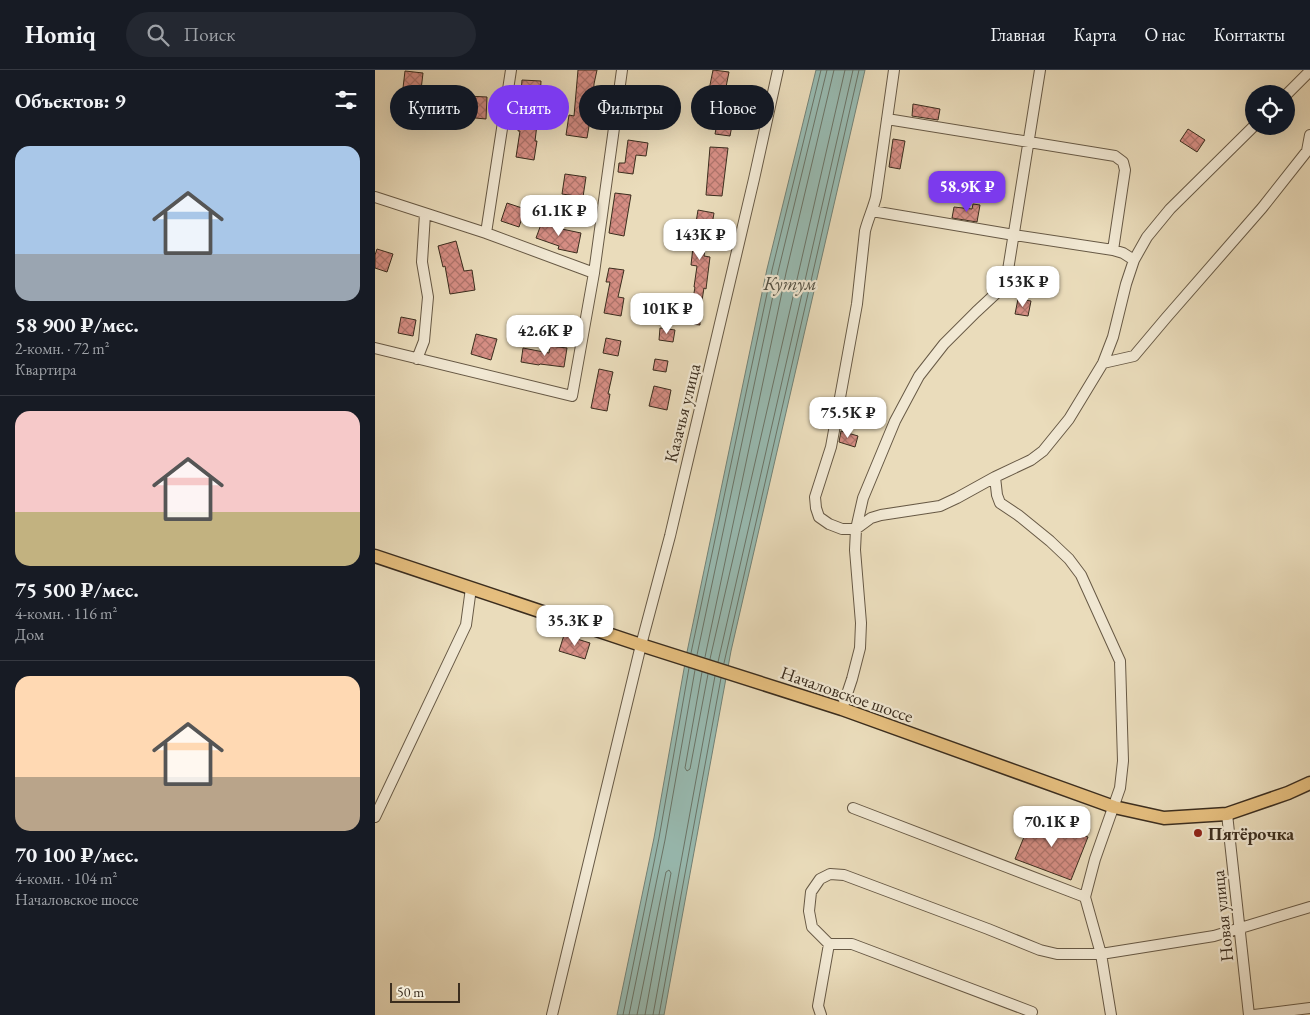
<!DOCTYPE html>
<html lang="ru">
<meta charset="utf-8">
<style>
body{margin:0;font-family:"EB Garamond",serif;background:#242831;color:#f1f3f6;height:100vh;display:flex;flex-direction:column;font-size:19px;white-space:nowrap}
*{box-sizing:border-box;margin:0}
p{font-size:16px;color:#9ea1a6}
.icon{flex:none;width:28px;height:28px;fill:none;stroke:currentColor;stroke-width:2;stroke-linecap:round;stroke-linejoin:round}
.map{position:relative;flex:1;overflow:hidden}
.drawer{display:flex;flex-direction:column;background:#171b24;width:375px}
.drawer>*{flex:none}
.banner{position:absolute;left:15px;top:15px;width:475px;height:45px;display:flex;gap:10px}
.controls{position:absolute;left:870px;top:15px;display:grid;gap:10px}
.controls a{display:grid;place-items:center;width:50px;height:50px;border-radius:50%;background:#171b24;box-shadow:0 5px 20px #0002;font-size:25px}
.scale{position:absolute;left:15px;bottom:12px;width:70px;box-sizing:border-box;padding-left:5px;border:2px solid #3b2d1e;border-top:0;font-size:14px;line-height:18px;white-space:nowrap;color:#3b2d1e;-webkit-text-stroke:4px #f1e8d3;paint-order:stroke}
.price{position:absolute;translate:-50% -42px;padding:0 11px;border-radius:10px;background:#fff;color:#222;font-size:16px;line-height:32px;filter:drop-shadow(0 1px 2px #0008)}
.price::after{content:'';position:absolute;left:50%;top:30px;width:15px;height:11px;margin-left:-8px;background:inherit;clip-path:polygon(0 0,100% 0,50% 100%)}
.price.active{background:#7c3aed;color:#fff}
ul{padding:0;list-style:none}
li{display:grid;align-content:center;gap:10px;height:265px;padding:0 15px}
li+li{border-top:1px solid #363941}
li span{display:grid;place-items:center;height:155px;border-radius:15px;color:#555}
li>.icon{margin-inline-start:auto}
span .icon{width:90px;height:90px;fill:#fffc;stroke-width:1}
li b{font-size:21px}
h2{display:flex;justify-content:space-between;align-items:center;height:60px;padding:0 15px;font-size:21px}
.tag{padding:0 18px;border-radius:22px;background:#171b24;box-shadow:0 5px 20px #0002;font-size:18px;line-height:45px}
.tag.active{background:#7c3aed;color:#fff}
header{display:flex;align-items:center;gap:30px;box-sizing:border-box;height:70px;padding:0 25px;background:#171b24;border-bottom:1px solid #363941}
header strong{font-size:24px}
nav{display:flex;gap:28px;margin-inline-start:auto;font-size:18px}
.search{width:350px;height:45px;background:#242831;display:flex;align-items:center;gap:12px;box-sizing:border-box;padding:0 18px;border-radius:28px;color:#9ea1a6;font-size:19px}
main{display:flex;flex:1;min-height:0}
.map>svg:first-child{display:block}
.water{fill:#98bbb2;stroke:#738277}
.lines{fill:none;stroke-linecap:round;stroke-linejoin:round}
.shore{stroke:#6a7468;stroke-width:1}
.building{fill:url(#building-cross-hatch);stroke:#3b2d1e}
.minor-casing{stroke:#675945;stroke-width:12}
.major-casing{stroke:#3b2d1e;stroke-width:15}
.minor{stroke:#f1e8d3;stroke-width:10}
.major{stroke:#e5be7e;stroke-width:12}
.poi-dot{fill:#8f2418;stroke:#f1e8d3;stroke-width:2}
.labels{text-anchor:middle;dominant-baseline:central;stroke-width:4.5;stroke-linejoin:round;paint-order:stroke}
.street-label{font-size:18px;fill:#3b2d1e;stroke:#f1e8d3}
.poi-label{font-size:18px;font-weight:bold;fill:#3b2d1e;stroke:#f1e8d3;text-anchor:start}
.water-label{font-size:19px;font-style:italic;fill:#525043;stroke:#f1e8d3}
</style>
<header>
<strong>Homiq</strong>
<div class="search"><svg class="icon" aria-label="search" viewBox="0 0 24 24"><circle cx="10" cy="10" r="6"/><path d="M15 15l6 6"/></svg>Поиск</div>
<nav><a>Главная</a><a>Карта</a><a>О нас</a><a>Контакты</a></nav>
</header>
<main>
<section class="drawer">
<h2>Объектов: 9<svg class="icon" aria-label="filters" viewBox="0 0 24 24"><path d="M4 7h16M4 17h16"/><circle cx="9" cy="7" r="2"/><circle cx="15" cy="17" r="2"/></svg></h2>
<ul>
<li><span style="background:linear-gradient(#a9c7e8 70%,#9aa5b1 0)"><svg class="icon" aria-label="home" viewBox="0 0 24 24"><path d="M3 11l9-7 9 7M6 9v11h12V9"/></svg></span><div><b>58 900 ₽/мес.</b><p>2-комн. · 72 m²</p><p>Квартира</p></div></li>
<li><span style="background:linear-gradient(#f6c9c9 65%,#c2b280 0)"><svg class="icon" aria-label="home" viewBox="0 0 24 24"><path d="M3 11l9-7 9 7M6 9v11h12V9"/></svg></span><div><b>75 500 ₽/мес.</b><p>4-комн. · 116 m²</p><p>Дом</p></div></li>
<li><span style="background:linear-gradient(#ffd9b3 65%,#b9a48a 0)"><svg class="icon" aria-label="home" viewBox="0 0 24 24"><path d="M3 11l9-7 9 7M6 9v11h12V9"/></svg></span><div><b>70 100 ₽/мес.</b><p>4-комн. · 104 m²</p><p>Началовское шоссе</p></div></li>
</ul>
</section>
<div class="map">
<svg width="935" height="945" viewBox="0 0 935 945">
<defs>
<pattern id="building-cross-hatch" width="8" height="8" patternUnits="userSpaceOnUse" patternTransform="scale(1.25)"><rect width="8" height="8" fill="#d58d83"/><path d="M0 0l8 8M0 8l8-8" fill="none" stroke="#ae746b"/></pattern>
</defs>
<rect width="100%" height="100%" fill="#eadcbb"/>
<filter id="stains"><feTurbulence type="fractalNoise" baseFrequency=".004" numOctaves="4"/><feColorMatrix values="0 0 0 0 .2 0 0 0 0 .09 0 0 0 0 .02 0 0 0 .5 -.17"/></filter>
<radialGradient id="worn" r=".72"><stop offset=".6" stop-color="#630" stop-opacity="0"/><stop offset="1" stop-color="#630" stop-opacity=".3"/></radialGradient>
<!-- water -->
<path class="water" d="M441 0H490L356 581 289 945H242L279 768 312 582 392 199Z"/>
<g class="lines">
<!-- shore -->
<path class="shore" d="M316 583 397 200 446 0
M322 585 403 202 452 0
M330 587 411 203 459 0
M335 589 470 0
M343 592 478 0
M349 593 484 0
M327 602 310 698 312 701 315 699 333 604
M248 945 284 768 314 598
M254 945 290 770 320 600
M262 945 291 802 294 800 296 803 270 945
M278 945 340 606
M284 945 346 608"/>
</g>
<!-- building -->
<path class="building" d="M203 0H222L219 14 218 38H217L212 68 191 65 194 45 199 46Z
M338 0 354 2 350 22 334 20Z
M30 1 48 3 46 20 28 18Z
M147 10 166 11 165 30 160 71H162L159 90 141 87 145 61H143Z
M92 26 112 27 111 49 90 47Z
M50 33 74 35 72 59 48 57Z
M538 34 565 39 563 50 537 46Z
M252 37 267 39 265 54 250 52Z
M343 48 358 50 355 66 340 64Z
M813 59 830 70 822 82 805 71Z
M518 69 530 71 525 99 514 97Z
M253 70 273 73 271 86 261 85 258 104 243 102 244 93H250Z
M335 77 353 78 347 126 331 125Z
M190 104 211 107 208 127 187 124Z
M240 123 256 125 249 166 234 163Z
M132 133 150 139 144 157 126 151Z
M598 134 605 135 602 152 577 148 579 137 597 139Z
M323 140 339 143 337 155H334L329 186 335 187 331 219 329 218 325 243V255L316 254 318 235H317L320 217H319L322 196 316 195 318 177 314 176 316 164 319 165Z
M168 149 183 155 182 158 206 163 202 183 183 179 184 176 161 168Z
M81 171 89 201 97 200 100 220 75 224 70 196 68 197 63 176Z
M2 179 18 184 12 202 0 198V185Z
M234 198 249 200 243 227 249 228 246 246 229 243 235 212H231Z
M643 229 656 231 653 246 640 244Z
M26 247 41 250 38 266 23 263Z
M285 258 300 260 298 272 284 270Z
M101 264 122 269 116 290 96 284Z
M231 268 246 271 243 286 228 283Z
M175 276 192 278 189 297 165 294 164 295 146 292 148 278 174 283Z
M280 289 293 291 291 302 278 300Z
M224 299 238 302 233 324H235L232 341 216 338Z
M279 316 296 320 292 340 274 336Z
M466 361 483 366 480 377 464 372Z
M189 565 215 573 210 589 184 581Z
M658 745 713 767 696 810 640 789Z"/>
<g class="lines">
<!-- minor casing -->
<g class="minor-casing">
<path id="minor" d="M519 0 501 127C498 139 493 149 490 161L482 234 456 377 440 427 441 438 444 447 454 454 467 459H481L496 448 506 445 565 436 582 428 620 407 656 390 668 381 694 349 728 293 738 267 751 214 759 190 772 167 795 139 879 56
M911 25 935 1
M512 49 740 86 748 92 750 100 738 180
M0 127 111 163 219 203
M497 141 639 165 738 180 748 183 759 190
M111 163 136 0
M0 278 197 326 219 203 247 0
M42 289 49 271 53 227 47 192 50 144
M728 293 759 286 791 248 887 138 932 81 935 65
M620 407 622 425 625 433 643 445 675 471 694 489 706 505 745 591 748 691 745 718 720 789 710 827 726 884 736 945
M467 639 477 609 485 578 486 553 480 480 481 459 488 428 520 351 544 306 569 274 601 242 630 215 633 200 665 0
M478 738 710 827
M852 744 874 945
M0 747 91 555 96 518
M454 874H477L657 942
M177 945 266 575 295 466 379 109 403 0
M446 945 443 936 454 874 437 857 434 841 436 822 445 809 455 804 469 805 613 859 665 880 682 884H726L839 866 935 837
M879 945 935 938"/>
</g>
<!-- major casing -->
<g class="major-casing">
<path id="major" d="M0 486 266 575 467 639 739 737 789 748 852 744 913 723 935 713"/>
</g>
<!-- minor -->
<use href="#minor" class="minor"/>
<!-- major -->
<use href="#major" class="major"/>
</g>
<!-- markers -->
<circle class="poi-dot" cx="823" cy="763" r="5"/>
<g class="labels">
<!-- street labels -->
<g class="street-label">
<text transform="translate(307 343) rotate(-76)">Казачья улица</text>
<text transform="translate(472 624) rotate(19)">Началовское шоссе</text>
<text transform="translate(847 846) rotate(-96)">Новая улица</text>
</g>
<!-- poi labels -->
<g class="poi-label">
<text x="833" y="763">Пятёрочка</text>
</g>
<!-- water labels -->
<g class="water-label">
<text x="415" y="213">Кутум</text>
</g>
</g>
<rect width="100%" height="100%" filter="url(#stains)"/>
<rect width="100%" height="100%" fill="url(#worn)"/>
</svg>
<div class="controls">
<a><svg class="icon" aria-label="locate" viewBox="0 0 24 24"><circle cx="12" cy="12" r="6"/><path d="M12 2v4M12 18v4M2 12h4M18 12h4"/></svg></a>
</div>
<div class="scale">50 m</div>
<b class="price active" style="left:592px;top:143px">58.9K ₽</b>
<b class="price" style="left:184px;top:167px">61.1K ₽</b>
<b class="price" style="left:325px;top:191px">143K ₽</b>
<b class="price" style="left:648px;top:238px">153K ₽</b>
<b class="price" style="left:292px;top:265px">101K ₽</b>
<b class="price" style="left:170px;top:287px">42.6K ₽</b>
<b class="price" style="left:473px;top:369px">75.5K ₽</b>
<b class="price" style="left:200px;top:577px">35.3K ₽</b>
<b class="price" style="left:677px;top:778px">70.1K ₽</b>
<div class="banner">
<a class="tag">Купить</a>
<a class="tag active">Снять</a>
<a class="tag">Фильтры</a>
<a class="tag">Новое</a>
</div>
</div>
</main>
